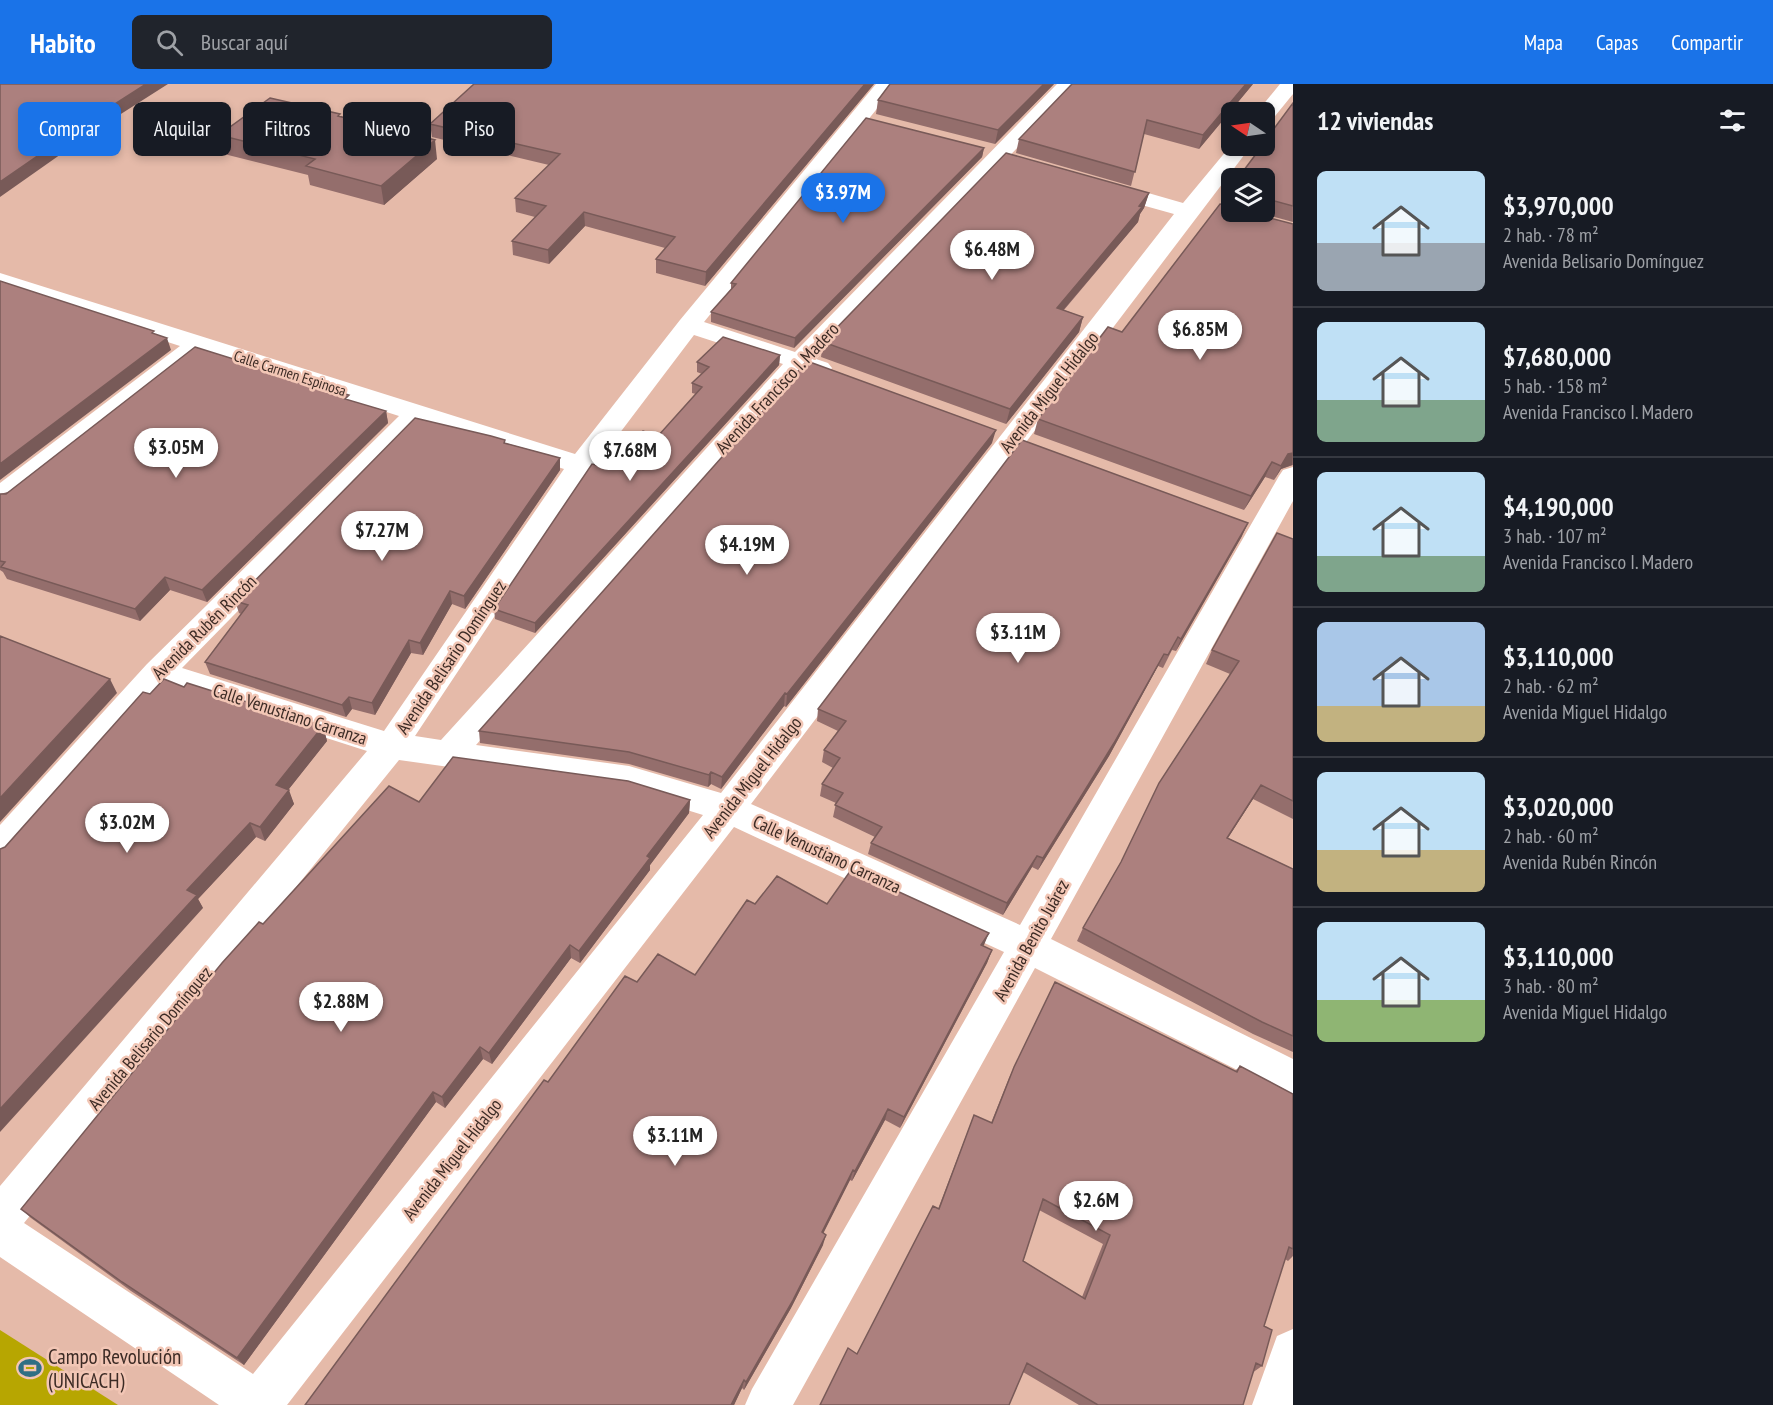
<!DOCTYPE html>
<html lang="es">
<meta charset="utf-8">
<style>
body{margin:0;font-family:"PT Sans Narrow",sans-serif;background:#20242c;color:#f1f3f6;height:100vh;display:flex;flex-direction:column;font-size:22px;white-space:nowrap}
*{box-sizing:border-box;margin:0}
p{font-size:20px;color:#9ea1a6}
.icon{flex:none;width:33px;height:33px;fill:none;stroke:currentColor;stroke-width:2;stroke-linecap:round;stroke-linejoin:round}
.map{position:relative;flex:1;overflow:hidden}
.details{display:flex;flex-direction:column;background:#171b24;width:480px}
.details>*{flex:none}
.top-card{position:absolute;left:18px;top:18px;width:570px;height:54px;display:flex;gap:12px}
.needle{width:39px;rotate:283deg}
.tools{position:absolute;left:1221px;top:18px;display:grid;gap:12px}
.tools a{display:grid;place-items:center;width:54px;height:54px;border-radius:9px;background:#171b24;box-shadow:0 3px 9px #0003;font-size:30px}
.price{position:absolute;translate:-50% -51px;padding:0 14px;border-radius:21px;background:#fff;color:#222;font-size:20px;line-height:39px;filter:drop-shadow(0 2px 3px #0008)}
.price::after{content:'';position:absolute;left:50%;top:36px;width:18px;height:14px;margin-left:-9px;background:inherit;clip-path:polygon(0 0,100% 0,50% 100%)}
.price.active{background:#1a73e8;color:#fff}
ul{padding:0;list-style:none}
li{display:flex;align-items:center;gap:18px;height:150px;padding:0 24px}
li+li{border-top:2px solid #363941}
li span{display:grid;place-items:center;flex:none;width:168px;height:120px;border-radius:9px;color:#555}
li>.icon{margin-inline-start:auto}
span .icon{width:72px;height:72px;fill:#fffc;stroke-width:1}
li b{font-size:26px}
h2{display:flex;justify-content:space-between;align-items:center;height:72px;padding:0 24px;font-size:26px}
.tag{padding:0 21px;border-radius:9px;background:#171b24;box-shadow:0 3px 9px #0003;font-size:21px;line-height:54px}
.tag.active{background:#1a73e8;color:#fff}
header{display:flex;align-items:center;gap:36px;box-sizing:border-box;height:84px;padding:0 30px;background:#1a73e8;color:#fff}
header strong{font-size:28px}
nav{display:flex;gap:33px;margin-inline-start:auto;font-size:21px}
.search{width:420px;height:54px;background:#20242c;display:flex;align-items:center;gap:15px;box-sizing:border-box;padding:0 21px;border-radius:9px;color:#9ea1a6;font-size:22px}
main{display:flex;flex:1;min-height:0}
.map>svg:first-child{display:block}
.green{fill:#b7a601}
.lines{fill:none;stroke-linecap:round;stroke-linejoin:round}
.minor{fill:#fff;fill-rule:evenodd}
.wall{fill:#946e6c;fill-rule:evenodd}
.shaded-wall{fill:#785a58}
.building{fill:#ac807e;stroke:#785a58;stroke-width:1.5;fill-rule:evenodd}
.labels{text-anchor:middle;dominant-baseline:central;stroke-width:5;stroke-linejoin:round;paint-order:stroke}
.far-street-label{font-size:15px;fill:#3c2b25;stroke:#f2c6b5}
.street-label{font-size:18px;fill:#3c2b25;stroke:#f2c6b5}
.near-poi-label{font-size:21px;fill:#3c2b25;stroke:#f2c6b5;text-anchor:start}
</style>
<header>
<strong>Habito</strong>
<div class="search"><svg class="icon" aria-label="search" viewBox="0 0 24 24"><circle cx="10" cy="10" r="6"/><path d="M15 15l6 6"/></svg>Buscar aquí</div>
<nav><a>Mapa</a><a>Capas</a><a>Compartir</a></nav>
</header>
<main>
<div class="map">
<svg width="1293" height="1321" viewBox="0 0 1293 1321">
<rect width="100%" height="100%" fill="#e5baa9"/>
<!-- green -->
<path class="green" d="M0 1246 118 1321H0Z"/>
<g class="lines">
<!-- minor -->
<path class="minor" d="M876 0H897L704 238 795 268 1057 0H1078L816 275 828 279 832 284 828 289 819 292 804 288 476 661 629 682 721 709 1174 130 1095 108 1092 103 1095 98 1103 96 1183 119 1232 60 1251 62 751 720 1020 841 1279 392 1283 386 1293 383V417L1051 855 1293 975V1014L1035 884 793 1321H745L752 1305 1004 868 734 743 287 1321H219L0 1173V1102L367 667 164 602 12 775 0 779V741L147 580 399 332 202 269 10 420 0 422V399L180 262 0 204V189L575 370 680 236ZM694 251 783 280 441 656 415 652 591 387ZM422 339 564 385 384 647 182 584ZM399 676 629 708 703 731 253 1290 24 1139Z
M1280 0H1293V10L1271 37 1264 39V28H1257Z
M1293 1245V1321H1252L1277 1252Z"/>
</g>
<!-- wall -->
<path class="wall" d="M474 0H874L705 202 656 189V175L665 164 585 142 549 180 513 171 512 157 535 133 516 128 515 114 549 81 432 53 430 40Z
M890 0H1054L995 60 876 30 878 16Z
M1253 0 1199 65 1144 50 1131 102 1016 69 1019 55Z
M1293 19V138L1256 128H1264V94Z
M341 33 437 75 384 121 310 101 308 91 224 70 219 51Z
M984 64 982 73 794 264 711 238V228L731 206V199Z
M1232 104V121L1226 119Z
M1149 109 1144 124 1140 130 1138 138 1064 226 1083 233 1079 248 1006 340 821 273 823 258Z
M1293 140V381L1281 385 1274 396 1265 393 1244 426 1034 350 1038 335 1122 248Z
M780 271 779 281 535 549 495 535 494 525 610 384 658 352 696 310 692 309V299L702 290 697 288V278Z
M351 317 386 327 388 339 207 518 170 506 140 537 7 495 3 488 0 486V410Z
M505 356V359L560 374V386L465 525 452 520 423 571 411 569 375 631 352 625 346 633 210 590 205 578 241 530 239 529 235 517Z
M992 359 786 623 784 622 721 705 711 700 708 703 629 680 480 659 479 647Z
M1242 452 1176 567 1172 566 1163 584 1158 582 1109 672 1038 786 1032 783 1003 831 868 770 871 759 875 753 833 733 836 719 820 712 822 700 833 684 822 678 824 666 838 647 817 637 818 625Z
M1293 455V735L1253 715 1228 754 1293 785V968L1253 950 1077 857 1083 844 1230 590 1206 580 1212 566Z
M184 603 323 642 327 657 288 706 294 720 265 757 256 753 198 815 203 824 5 763 150 610Z
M690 716 689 729 650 781V786L580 879 571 874 492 980 483 975 445 1024 436 1018 244 1281 131 1207 31 1134 21 1125 263 840 419 718Z
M755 820H827L983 862 992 866 987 879 900 1044 885 1036 852 1097 850 1096 823 1149V1161L791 1224 744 1306 742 1304 734 1321H305L637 898 695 891Z
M1055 898 1235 987 1240 982 1293 1010V1172L1288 1177 1285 1175 1264 1242 1262 1282 1252 1289 1243 1321H1079L1023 1288 857 1270 938 1125 974 1031 991 1039 1009 994ZM1039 1126 1103 1160 1082 1213 1023 1177Z"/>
<!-- shaded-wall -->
<path class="shaded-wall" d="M146 0H168L91 49 0 113V98L88 37Z
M865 0H874L705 202 706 188Z
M1044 0H1054L995 60 998 46Z
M1246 0H1253L1199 65 1203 51Z
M435 56 437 75 384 121 381 102Z
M984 64 982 73 794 264 795 254Z
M1149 109 1144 124 1140 130 1138 138 1053 238 1057 224Z
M584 128 585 142 549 180 548 166Z
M1083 233 1079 248 1006 340 1010 325Z
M167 254 171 266 0 396V380Z
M780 271 779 281 535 549V539Z
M386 327 388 339 207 518 202 506Z
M996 346 992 359 786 623 787 610Z
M1293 369 1292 381 1281 385 1274 396 1288 370Z
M560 374V386L465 525 464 512Z
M1272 378 1265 393 1244 426 1251 412Z
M1248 439 1242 452 1176 567 1181 555Z
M165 493 170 506 140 537 135 525Z
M450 507 452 520 423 571 420 559Z
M409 556 411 569 375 631 372 619Z
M1164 570 1158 582 1109 672 1038 786 1043 774Z
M110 595 117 609 0 738V714Z
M785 609 784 622 721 705 722 693Z
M349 613 352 625 346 633 342 621Z
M323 642 327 657 281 715 276 701Z
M711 688V700L708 703 709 691Z
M1261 701 1253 715 1219 767 1227 754Z
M289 706 294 720 265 757 260 743Z
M690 716 689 729 650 781V786L580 879 579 867 647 772Z
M250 739 256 753 198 815 203 824 0 1048V1025L187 806Z
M1037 772 1032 783 1003 831 1007 819Z
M989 849 984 861 976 873 981 861Z
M570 861 571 874 492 980 489 969Z
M992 866 987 879 900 1044 904 1033Z
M480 963 483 975 445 1024 442 1013Z
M433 1008 436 1018 244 1281 237 1274Z
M888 1025 885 1036 852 1097 855 1087Z
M853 1086 850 1096 819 1158 822 1148Z
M826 1151 823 1161 791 1224 744 1306 746 1298Z
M744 1296 742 1304 734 1321H731Z"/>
<!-- building -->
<path class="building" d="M0 0H146L88 37 0 98Z
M474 0H865L706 188 656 175 675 153 584 128 548 166 512 157 546 122 515 114 560 70 430 40Z
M890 0H1044L998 46 878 16Z
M1072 0H1246L1203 51 1147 36 1135 88 1019 55Z
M270 14 340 30 338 32 435 56 381 102 306 82 315 75 219 51Z
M1293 19V122L1264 114V94H1238L1262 62H1264V58Z
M866 34 984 64 795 254 711 228 736 200 731 199Z
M1006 69 1149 109 1139 122 1142 123 1057 224 1083 233 1010 325 823 258Z
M1220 120 1232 123V128H1247L1293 140V369L1288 370 1281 382 1272 378 1251 412 1038 335 1108 243 1122 248Z
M0 197 154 247 152 249 167 254 0 380Z
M723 253 780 271 535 539 494 525 592 380 610 384 643 347 658 352 702 303 692 299 709 283 697 278Z
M195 263 349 311 345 315 386 327 202 506 165 493 135 525 1 483 5 478 0 477V410H6Z
M807 277 996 346 787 610 785 609 722 693 711 688 709 691 629 668 479 647Z
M415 334 491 352 505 356 504 359 560 374 464 512 450 507 420 559 409 556 372 619 349 613 342 621 205 578 248 521 235 517Z
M1022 356 1248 439 1181 555 1178 553 1168 571 1164 570 1114 659 1043 774 1037 772 1007 819 871 759 882 743 835 721 843 709 822 700 840 674 824 666 846 637 818 625Z
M1277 449 1293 455V717L1261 701 1227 754 1293 785V952L1262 938 1083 844 1121 778 1159 699 1239 577 1212 566Z
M0 552 110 595 0 714Z
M164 595 184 603 187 599 323 642 276 701 289 706 260 743 250 739 187 806 197 811 0 1025V765L5 763 143 608 150 610Z
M453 673 628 697 690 716 647 772 650 774 579 867 570 861 489 969 480 963 442 1013 433 1008 237 1274 122 1198 21 1125 222 879 259 838 263 840 389 702 419 718Z
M851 786 989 849 981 861 992 866 904 1033 888 1025 855 1087 853 1086 822 1148 826 1151 793 1216 746 1298 744 1296 731 1321H305L544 996 548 998 625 892 637 898 658 870 695 891 747 816 755 820 777 792 827 820Z
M1055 898 1237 988 1240 982 1293 1010V1165L1289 1163 1264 1242 1272 1246 1262 1282 1256 1279 1243 1321H1098L1027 1279 1009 1321H820L848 1264 857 1270 933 1122 939 1125 974 1031 992 1039 1014 983ZM1043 1115 1110 1151 1085 1215 1023 1177Z"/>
<!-- icons -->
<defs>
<g id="stadium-bare" transform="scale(1.8)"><path d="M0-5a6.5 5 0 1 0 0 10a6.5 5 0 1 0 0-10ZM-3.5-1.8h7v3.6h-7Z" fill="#306f84" stroke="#f2c6b5" stroke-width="2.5" paint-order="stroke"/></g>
</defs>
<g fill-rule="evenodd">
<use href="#stadium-bare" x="30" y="1284"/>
</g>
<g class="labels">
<!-- far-street labels -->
<g class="far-street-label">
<text transform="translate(290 289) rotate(18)">Calle Carmen Espinosa</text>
</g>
<!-- street labels -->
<g class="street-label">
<text transform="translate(777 304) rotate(-47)">Avenida Francisco I. Madero</text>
<text transform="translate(1049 308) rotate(-52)">Avenida Miguel Hidalgo</text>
<text transform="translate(204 543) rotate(-45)">Avenida Rubén Rincón</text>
<text transform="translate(451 573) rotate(-56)">Avenida Belisario Domínguez</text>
<text transform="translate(290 630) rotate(18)">Calle Venustiano Carranza</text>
<text transform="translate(752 693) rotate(-52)">Avenida Miguel Hidalgo</text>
<text transform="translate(827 770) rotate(25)">Calle Venustiano Carranza</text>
<text transform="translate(1031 856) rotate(-61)">Avenida Benito Juárez</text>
<text transform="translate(150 954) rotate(-50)">Avenida Belisario Domínguez</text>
<text transform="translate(452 1075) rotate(-52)">Avenida Miguel Hidalgo</text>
</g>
<!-- near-poi labels -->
<g class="near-poi-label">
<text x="48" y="1272">Campo Revolución<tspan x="48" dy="24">(UNICACH)</tspan></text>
</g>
</g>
</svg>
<div class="tools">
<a><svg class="needle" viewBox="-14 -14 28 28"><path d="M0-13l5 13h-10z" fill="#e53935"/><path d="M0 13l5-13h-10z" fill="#9ea1a6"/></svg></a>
<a><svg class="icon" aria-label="layers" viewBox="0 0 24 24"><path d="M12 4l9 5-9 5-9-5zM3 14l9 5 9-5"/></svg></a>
</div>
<b class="price active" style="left:843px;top:140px">$3.97M</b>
<b class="price" style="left:992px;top:197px">$6.48M</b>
<b class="price" style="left:1200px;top:277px">$6.85M</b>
<b class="price" style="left:176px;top:395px">$3.05M</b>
<b class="price" style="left:630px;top:398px">$7.68M</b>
<b class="price" style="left:382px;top:478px">$7.27M</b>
<b class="price" style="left:747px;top:492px">$4.19M</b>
<b class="price" style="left:1018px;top:580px">$3.11M</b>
<b class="price" style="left:127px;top:770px">$3.02M</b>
<b class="price" style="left:341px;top:949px">$2.88M</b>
<b class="price" style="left:675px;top:1083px">$3.11M</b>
<b class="price" style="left:1096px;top:1148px">$2.6M</b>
<div class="top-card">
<a class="tag active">Comprar</a>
<a class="tag">Alquilar</a>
<a class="tag">Filtros</a>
<a class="tag">Nuevo</a>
<a class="tag">Piso</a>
</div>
</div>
<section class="details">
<h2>12 viviendas<svg class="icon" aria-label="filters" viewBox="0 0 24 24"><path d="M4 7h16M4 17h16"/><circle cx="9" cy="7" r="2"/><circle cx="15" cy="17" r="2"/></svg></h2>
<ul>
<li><span style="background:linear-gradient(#bfe0f5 60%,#9aa5b1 0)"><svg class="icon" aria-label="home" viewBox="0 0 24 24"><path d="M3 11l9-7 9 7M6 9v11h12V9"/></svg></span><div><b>$3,970,000</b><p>2 hab. · 78 m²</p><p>Avenida Belisario Domínguez</p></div></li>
<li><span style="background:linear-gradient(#bfe0f5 65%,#7fa58c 0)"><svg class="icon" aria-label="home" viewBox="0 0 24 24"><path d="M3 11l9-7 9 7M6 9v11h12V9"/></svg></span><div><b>$7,680,000</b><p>5 hab. · 158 m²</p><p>Avenida Francisco I. Madero</p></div></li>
<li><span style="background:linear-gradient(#bfe0f5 70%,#7fa58c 0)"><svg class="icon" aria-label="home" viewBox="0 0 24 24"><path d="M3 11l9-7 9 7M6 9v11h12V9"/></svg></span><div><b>$4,190,000</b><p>3 hab. · 107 m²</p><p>Avenida Francisco I. Madero</p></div></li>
<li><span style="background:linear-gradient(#a9c7e8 70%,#c2b280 0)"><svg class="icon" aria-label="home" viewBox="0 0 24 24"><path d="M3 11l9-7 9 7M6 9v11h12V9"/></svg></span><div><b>$3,110,000</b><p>2 hab. · 62 m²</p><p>Avenida Miguel Hidalgo</p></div></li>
<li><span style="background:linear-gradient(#bfe0f5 65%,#c2b280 0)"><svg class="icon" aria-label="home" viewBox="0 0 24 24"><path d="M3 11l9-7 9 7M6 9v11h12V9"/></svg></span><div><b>$3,020,000</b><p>2 hab. · 60 m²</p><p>Avenida Rubén Rincón</p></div></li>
<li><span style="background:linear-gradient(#bfe0f5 65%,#8fb573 0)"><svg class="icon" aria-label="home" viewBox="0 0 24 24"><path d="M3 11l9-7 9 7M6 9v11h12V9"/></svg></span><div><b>$3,110,000</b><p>3 hab. · 80 m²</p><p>Avenida Miguel Hidalgo</p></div></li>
</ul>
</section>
</main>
